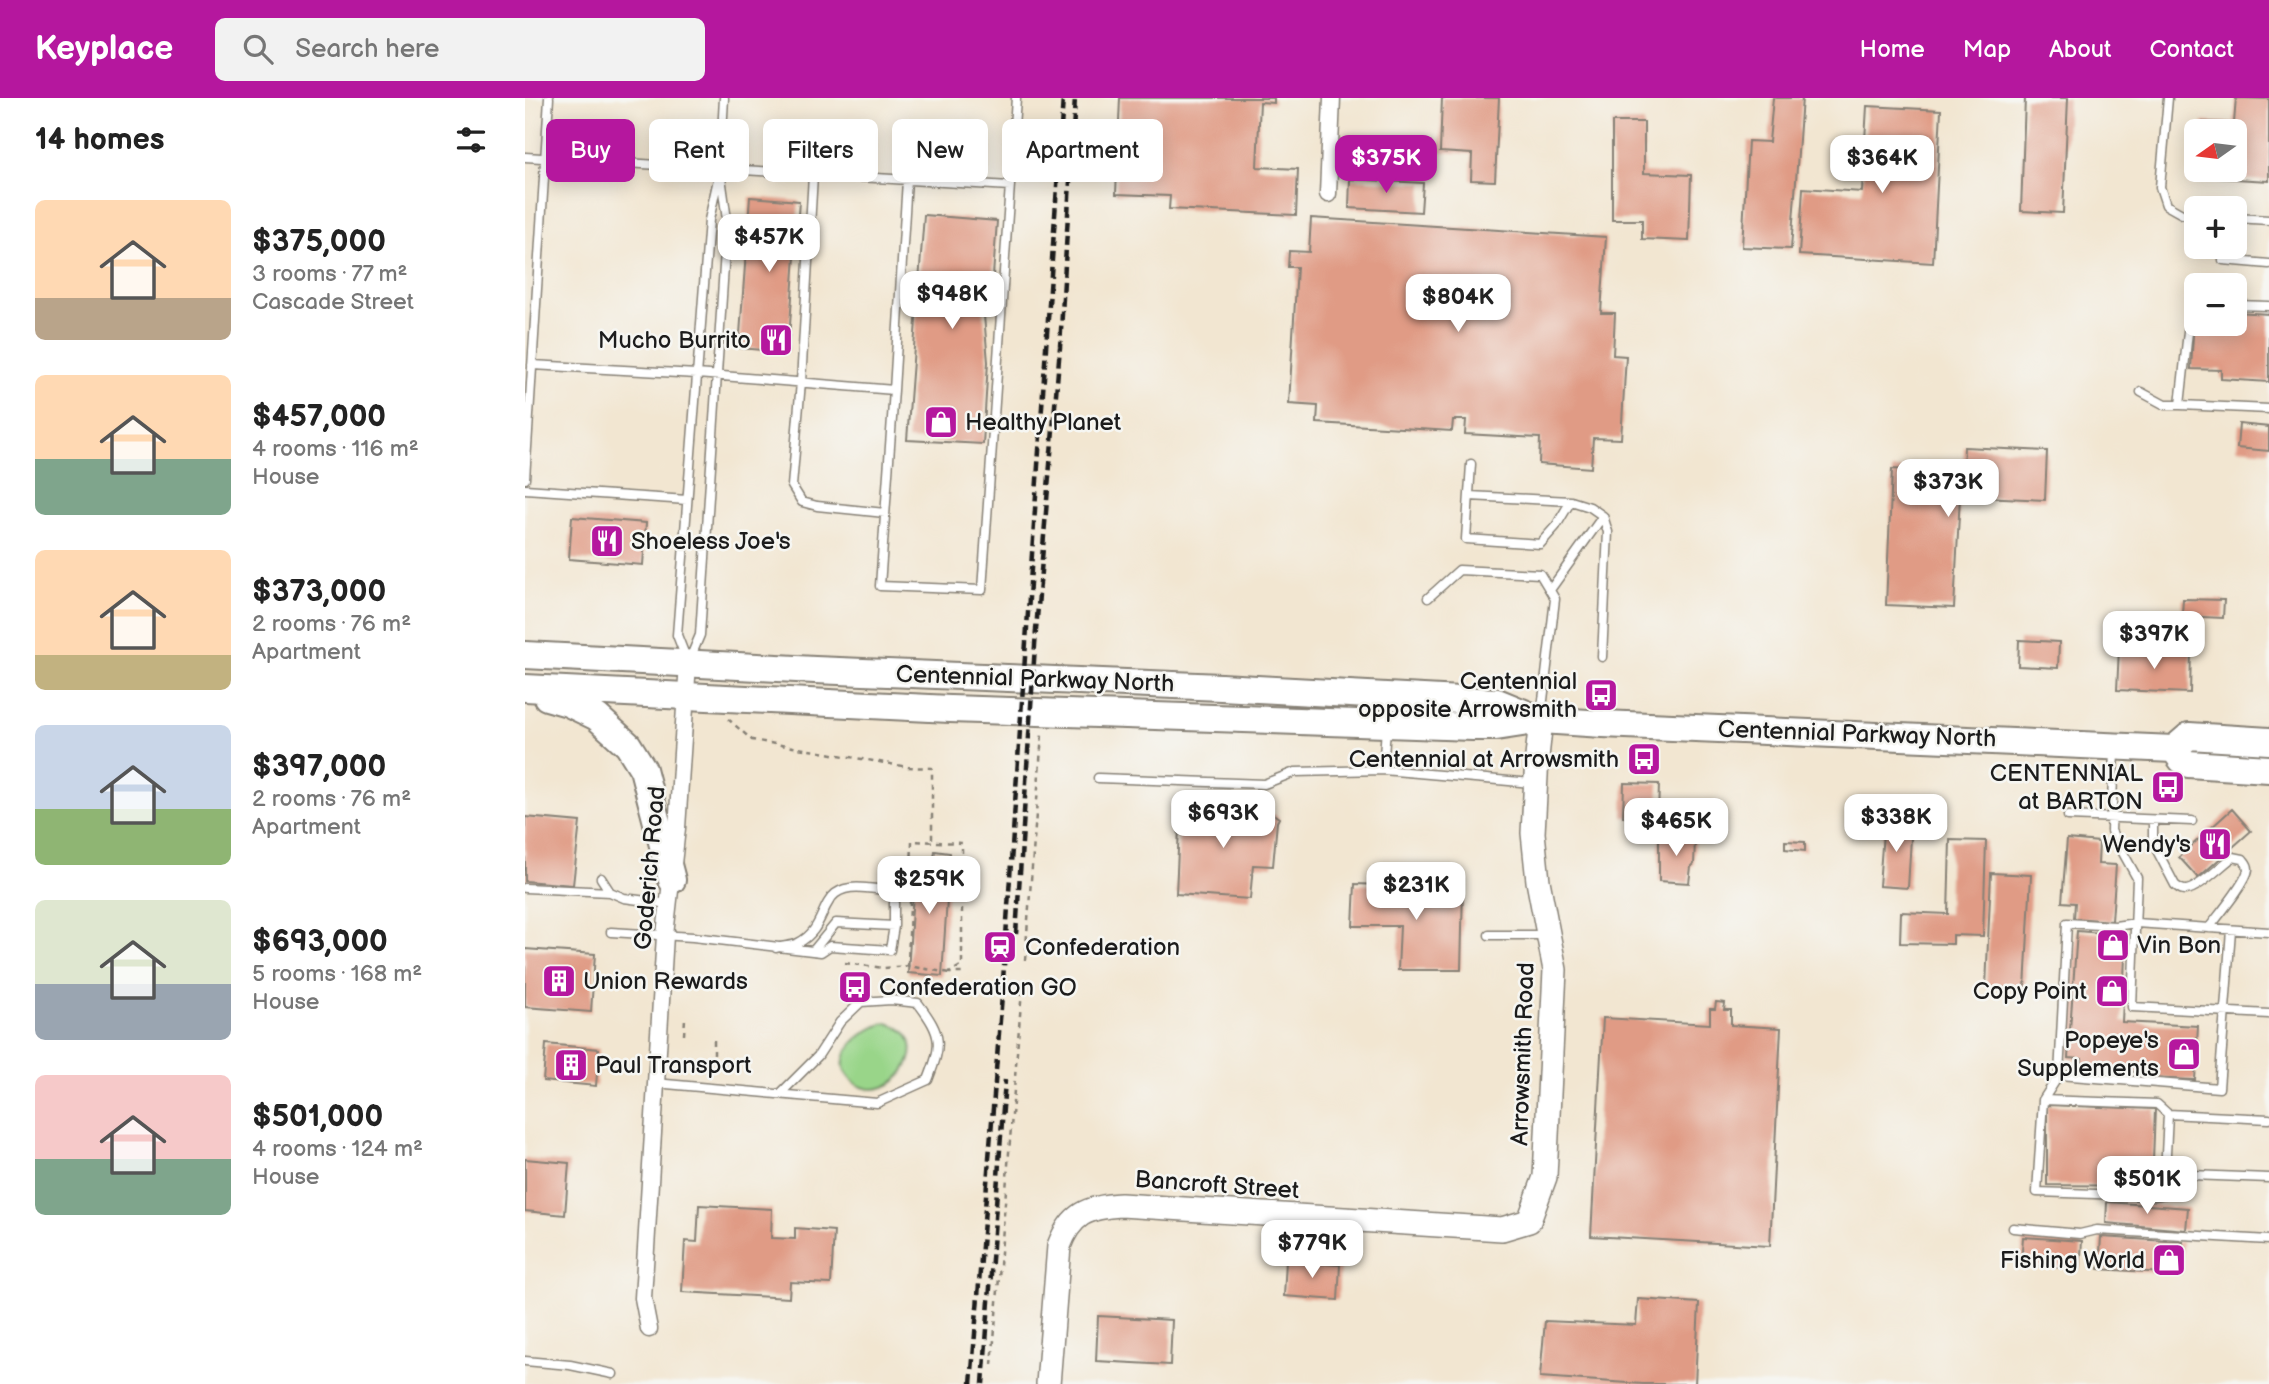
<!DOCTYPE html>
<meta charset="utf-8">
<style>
body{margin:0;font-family:"Balsamiq Sans",sans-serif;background:#f2f2f2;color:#222;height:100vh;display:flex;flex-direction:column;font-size:26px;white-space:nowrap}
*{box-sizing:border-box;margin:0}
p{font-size:23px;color:#767676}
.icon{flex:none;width:38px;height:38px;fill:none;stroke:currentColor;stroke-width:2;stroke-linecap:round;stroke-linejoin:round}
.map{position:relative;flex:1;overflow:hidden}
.drawer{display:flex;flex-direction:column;background:#fff;width:525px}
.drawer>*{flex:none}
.hud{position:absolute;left:21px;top:21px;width:665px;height:63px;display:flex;gap:14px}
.needle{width:46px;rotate:256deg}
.controls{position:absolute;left:1659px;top:21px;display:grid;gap:14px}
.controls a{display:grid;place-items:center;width:63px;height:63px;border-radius:10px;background:#fff;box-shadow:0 4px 18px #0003;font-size:35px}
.price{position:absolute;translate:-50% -60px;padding:0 16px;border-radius:14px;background:#fff;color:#222;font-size:23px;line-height:46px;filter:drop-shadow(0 2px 4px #0008)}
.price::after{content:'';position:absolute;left:50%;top:42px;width:21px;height:16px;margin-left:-10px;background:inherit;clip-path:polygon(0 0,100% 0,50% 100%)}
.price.active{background:#b5179e;color:#fff}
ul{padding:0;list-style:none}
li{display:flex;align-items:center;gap:21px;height:175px;padding:0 35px}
li span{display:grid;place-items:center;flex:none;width:196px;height:140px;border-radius:10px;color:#555}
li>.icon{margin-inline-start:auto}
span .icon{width:84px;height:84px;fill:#fffc;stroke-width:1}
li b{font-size:30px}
h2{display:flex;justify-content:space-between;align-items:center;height:84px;padding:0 35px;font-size:30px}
.chip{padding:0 24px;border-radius:10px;background:#fff;box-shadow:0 4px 18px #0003;font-size:24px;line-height:63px}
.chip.active{background:#b5179e;color:#fff}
header{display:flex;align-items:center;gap:42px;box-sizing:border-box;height:98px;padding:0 35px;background:#b5179e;color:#fff}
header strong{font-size:33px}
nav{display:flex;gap:38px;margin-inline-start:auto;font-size:24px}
.search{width:490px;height:63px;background:#f2f2f2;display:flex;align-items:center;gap:18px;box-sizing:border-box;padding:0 24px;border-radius:10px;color:#767676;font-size:26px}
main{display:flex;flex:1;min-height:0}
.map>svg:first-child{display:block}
.green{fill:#99d589;stroke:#5a7852;stroke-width:2}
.building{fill:#e09b85}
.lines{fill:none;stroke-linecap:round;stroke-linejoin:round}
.lane-casing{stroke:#878176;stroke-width:11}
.street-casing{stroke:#878176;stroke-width:19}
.secondary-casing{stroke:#878176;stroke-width:26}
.primary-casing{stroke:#878176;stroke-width:30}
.path{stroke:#878176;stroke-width:2.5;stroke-dasharray:5 5;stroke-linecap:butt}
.lane{stroke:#fff;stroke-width:8}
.street{stroke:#fff;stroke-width:16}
.secondary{stroke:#fff;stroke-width:23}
.primary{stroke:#fff;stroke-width:26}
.rail{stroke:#1c1c1c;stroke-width:4.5;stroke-dasharray:10 5;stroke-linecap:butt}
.labels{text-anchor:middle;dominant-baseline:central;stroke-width:5;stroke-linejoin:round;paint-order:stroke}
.poi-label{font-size:24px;fill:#1c1c1c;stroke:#f6f6f2;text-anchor:end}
.street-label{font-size:24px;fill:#1c1c1c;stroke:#f6f6f2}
</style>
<header>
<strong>Keyplace</strong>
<div class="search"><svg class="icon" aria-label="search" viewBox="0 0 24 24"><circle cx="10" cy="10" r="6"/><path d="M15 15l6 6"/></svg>Search here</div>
<nav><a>Home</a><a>Map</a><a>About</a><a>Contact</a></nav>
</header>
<main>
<section class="drawer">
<h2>14 homes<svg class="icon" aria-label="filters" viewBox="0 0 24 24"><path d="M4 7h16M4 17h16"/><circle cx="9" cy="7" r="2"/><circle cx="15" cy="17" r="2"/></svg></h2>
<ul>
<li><span style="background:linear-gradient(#ffd9b3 70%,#b9a48a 0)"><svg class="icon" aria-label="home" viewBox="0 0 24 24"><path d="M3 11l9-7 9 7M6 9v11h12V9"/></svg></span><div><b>$375,000</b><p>3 rooms · 77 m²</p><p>Cascade Street</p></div></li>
<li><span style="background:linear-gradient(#ffd9b3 60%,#7fa58c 0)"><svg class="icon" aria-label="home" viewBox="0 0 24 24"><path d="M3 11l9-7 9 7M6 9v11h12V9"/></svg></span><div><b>$457,000</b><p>4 rooms · 116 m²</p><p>House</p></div></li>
<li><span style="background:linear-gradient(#ffd9b3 75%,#c2b280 0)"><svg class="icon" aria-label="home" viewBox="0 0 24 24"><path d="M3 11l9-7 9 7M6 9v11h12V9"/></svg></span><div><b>$373,000</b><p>2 rooms · 76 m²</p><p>Apartment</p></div></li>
<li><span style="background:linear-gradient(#c9d6e8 60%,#8fb573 0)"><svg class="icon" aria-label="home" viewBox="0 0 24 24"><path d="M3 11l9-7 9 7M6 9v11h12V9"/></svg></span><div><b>$397,000</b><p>2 rooms · 76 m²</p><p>Apartment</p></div></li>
<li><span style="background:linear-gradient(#dfe7d0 60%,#9aa5b1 0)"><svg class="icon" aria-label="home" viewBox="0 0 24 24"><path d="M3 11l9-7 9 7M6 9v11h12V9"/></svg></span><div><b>$693,000</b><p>5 rooms · 168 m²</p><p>House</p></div></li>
<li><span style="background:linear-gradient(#f6c9c9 60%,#7fa58c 0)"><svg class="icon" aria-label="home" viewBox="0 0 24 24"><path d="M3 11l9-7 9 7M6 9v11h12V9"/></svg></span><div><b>$501,000</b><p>4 rooms · 124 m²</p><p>House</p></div></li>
</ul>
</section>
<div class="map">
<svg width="1744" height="1286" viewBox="0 0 1744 1286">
<rect width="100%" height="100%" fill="#f6f6f2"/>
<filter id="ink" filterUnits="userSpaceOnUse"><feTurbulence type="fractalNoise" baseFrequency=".0143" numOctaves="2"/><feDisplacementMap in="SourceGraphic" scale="14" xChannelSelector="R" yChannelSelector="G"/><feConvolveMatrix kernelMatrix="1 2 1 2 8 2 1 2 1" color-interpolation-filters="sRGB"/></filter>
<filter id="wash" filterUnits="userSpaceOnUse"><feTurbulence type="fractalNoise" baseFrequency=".00686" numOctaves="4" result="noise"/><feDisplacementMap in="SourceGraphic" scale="28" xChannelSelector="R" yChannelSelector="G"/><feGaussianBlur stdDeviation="1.57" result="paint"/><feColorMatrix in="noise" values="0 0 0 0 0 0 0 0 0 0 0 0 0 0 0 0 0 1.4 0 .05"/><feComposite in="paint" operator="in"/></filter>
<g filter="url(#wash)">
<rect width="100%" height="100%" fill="#f2e6d1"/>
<!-- green -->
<path class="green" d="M362 925C417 939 368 1012 330 985 299 962 338 930 362 925Z"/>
<g id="blocks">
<!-- building -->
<path class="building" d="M595 0H749V5L735 4 732 69 773 71 771 117 644 111 645 98 591 96Z
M917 0H974L970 83 946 82 947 56 915 54Z
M1248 0H1277L1266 151 1217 149 1223 43 1244 44Z
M1500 0H1543L1538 115 1496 113Z
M1711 0 1744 1V83L1675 79 1676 72H1710V33H1678V24L1709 25Z
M1342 8 1416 12 1408 165 1274 157 1278 90 1337 94Z
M1087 24H1119V75L1166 77 1164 143 1117 141V122H1087Z
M825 81 898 85 896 114 824 110Z
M225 99 274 103 263 254 214 250Z
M399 117 472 123 466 205 458 206 463 264 458 346 382 342Z
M786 120 1081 139 1076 215H1090L1088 257 1101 258 1096 341 1068 340 1066 370 1014 366 1015 340 940 336 941 322H928L927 333 792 325 793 308 764 306 772 169H763L764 153 784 154Z
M1710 214 1744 216V284L1696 281V272L1666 271 1669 221H1671V226H1710Z
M1714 326 1744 329V353L1712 350Z
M1439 349 1522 353 1520 402 1435 398 1429 510 1361 507 1367 371 1438 375Z
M47 419 121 425 118 467 44 461Z
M1658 501 1699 502 1698 520 1657 518Z
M1494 542 1534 544 1533 570 1493 568Z
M1594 550 1666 553 1665 595 1592 592Z
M1099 685 1134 686 1133 720 1098 719Z
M655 707 733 711 742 712 754 720 752 724 748 768 728 767 725 801 651 796Z
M1707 711 1726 733 1673 780 1654 759Z
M0 719 55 724 48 787 0 783Z
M1359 721 1387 723 1383 790 1354 788Z
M1139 736 1164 738 1170 742 1169 766 1166 769 1164 785 1134 783V739H1139Z
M1542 741 1574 744 1573 766 1591 767 1587 823 1549 820 1550 805 1537 804Z
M1425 742 1461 743 1458 838 1428 837V846L1375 845 1376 814 1423 816Z
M1260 743 1280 744V753L1260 751Z
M410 753 425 755 417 878 383 875 390 763 408 764Z
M1466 775 1506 777 1500 891 1461 889Z
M830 786 938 790 936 872H873L875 828H828Z
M1552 833 1601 837 1597 924 1673 928 1670 982 1620 980 1621 975 1557 969V961L1543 960Z
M0 851 70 856 66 914 0 909Z
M1191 904 1200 905 1199 912H1206V927L1256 930 1245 1148 1066 1138 1078 920 1185 926V911H1190Z
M21 946 74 951 71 988 18 983Z
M1522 1007 1630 1011 1627 1088 1522 1087Z
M0 1061 44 1065 40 1117 0 1113Z
M1582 1104 1663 1110 1661 1132 1581 1125Z
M174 1107 247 1111 246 1140 270 1141V1130L309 1133 306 1186 265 1184 264 1200 157 1194 160 1143 172 1144Z
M1498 1139 1557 1143 1555 1171 1496 1167Z
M1576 1139 1658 1144 1656 1176 1574 1171Z
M761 1163 815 1167 813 1202 759 1198Z
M1113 1201 1174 1205 1170 1286H1118L1015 1279 1020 1223 1111 1227Z
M573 1218 647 1222 645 1267 571 1263Z"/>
</g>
</g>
<g filter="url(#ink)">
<use href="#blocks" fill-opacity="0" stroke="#878176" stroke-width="2"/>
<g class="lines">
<!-- lane casing -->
<g class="lane-casing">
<path id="lane" d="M1643 0 1635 89 1641 107 1657 116 1671 117
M0 59 485 88
M288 77 276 284 267 388 277 404 292 408 360 415
M1710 120 1744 122
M1699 149 1698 162 1744 166
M1671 206H1666L1655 307 1744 311
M1710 207 1744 208
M7 267 172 276 369 292 382 82
M369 292 355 488 457 492 491 0
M1616 294 1640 307H1655
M946 366 941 441 1015 446 1031 428 1046 403 1065 409 1078 418 1025 492
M0 381 24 0
M0 391 162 402
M944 398 1046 403
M903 500 934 472 1015 476 1030 501 1016 619
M1077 559 1083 434 1078 418
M161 560 152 537 184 122 195 72 199 0
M164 563 175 537 202 122 196 79
M1589 653 1586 733 1612 780 1607 909 1744 916
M858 672 861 630
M573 680 739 686 770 674 858 672 1007 685
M1543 718 1667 723
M1628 722V745L1650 787C1653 789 1655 792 1660 792 1671 793 1698 766 1708 759L1718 761C1721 765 1723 766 1723 771 1722 784 1692 819 1684 830
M76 780 85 794 99 800 144 806
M0 790 85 794
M1706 832 1694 990 1534 977 1542 825 1590 828 1611 825 1744 834
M86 834 168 839 296 854 305 848 365 852 369 828V795C360 791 351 791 341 790 289 784 308 828 273 845 267 848 258 848 251 850
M964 837H1021
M288 853 311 825 369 828
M1534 977 1518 1002 1512 1094 1629 1098 1640 1096V1076
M130 985 352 1005 403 982C417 946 418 938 393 905L366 902 336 904 315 924 293 958 255 996
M1518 1002 1632 1006 1643 1016
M1744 1021 1643 1016 1640 1076 1744 1080
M1488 1130 1555 1136 1572 1132 1744 1142
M0 1263 45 1267 88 1276"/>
</g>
<!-- street casing -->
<g class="street-casing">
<path id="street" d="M803 96 807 0
M124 1231 118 1200 140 837 152 730 163 565"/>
</g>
<!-- secondary casing -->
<g class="secondary-casing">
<path id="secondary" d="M523 1286 534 1148C546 1116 562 1109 596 1107L977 1131 1004 1123 1020 1079 1030 872 1013 783 1008 735 1012 659 1016 622"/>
</g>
<!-- primary casing -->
<g class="primary-casing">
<path id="primary" d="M0 557 290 572 696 589 972 604 1016 622
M0 590 425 611 948 629H971L1016 622 1078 626 1649 651 1664 638 1744 643
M22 599 43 605 72 619 103 647 118 671 147 782
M1649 651 1657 662 1663 666 1744 671"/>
</g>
<!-- path -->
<path class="path" d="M203 621 227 642 383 669 407 670V743
M500 862 517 636
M320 865 359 870 383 868 425 875
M383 868 387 743 437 745V867L424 875H438
M159 937 160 920
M189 942V956
M467 1267 497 892"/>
<!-- lane -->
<use href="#lane" class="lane"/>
<!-- street -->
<use href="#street" class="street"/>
<!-- secondary -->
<use href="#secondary" class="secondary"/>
<!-- primary -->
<use href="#primary" class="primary"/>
<!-- rail -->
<path class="rail" d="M491 836 511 532 535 249 550 0
M446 1286 477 897 538 0
M458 1286 480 982"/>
</g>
</g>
<!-- icons -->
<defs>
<g id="restaurant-square" transform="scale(1.75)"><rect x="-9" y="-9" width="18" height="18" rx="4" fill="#b5179e" stroke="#f6f6f2"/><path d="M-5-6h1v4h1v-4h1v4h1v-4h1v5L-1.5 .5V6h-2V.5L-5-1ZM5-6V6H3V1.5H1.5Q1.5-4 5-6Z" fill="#fff"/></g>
<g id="shop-square" transform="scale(1.75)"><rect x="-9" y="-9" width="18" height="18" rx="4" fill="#b5179e" stroke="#f6f6f2"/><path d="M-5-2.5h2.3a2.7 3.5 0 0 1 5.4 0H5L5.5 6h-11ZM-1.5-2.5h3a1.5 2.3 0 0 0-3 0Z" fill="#fff"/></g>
<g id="bus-square" transform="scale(1.75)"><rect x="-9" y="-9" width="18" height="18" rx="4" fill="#b5179e" stroke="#f6f6f2"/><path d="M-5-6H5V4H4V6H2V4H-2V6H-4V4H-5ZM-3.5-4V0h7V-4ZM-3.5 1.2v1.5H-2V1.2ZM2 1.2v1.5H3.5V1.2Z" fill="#fff"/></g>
<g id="station-square" transform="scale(1.75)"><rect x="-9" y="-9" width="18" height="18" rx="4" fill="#b5179e" stroke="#f6f6f2"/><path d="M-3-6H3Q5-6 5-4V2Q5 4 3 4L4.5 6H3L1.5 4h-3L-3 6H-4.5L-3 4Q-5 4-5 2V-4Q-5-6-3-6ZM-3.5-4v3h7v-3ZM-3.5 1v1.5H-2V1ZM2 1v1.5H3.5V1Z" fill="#fff"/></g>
<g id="building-square" transform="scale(1.75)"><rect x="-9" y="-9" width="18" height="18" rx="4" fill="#b5179e" stroke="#f6f6f2"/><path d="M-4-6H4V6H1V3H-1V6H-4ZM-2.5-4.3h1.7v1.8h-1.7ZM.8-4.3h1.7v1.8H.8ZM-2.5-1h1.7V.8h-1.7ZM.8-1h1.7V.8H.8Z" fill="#fff"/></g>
</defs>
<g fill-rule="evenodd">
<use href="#restaurant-square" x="251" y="242"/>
<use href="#shop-square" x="416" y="324"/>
<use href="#restaurant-square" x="82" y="443"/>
<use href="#bus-square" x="1076" y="597"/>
<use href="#bus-square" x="1119" y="661"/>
<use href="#bus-square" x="1643" y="689"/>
<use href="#restaurant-square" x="1690" y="746"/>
<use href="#shop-square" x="1588" y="847"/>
<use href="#station-square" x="475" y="849"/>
<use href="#building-square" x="34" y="883"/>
<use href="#bus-square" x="330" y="889"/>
<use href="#shop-square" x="1587" y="893"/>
<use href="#shop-square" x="1659" y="956"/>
<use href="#building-square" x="46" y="967"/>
<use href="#shop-square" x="1644" y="1162"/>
</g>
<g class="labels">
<!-- poi labels -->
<g class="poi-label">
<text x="226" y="242">Mucho Burrito</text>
<text x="440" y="324" text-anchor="start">Healthy Planet</text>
<text x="106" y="443" text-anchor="start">Shoeless Joe's</text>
<text x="1052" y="583">Centennial<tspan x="1052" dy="28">opposite Arrowsmith</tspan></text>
<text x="1094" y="661">Centennial at Arrowsmith</text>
<text x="1618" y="675">CENTENNIAL<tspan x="1618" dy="28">at BARTON</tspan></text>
<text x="1666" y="746">Wendy's</text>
<text x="1612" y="847" text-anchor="start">Vin Bon</text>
<text x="500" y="849" text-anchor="start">Confederation</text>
<text x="58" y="883" text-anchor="start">Union Rewards</text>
<text x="354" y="889" text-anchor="start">Confederation GO</text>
<text x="1562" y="893">Copy Point</text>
<text x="1634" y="942">Popeye's<tspan x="1634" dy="28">Supplements</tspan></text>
<text x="70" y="967" text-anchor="start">Paul Transport</text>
<text x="1620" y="1162">Fishing World</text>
</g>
<!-- street labels -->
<g class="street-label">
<text transform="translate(510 581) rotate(2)">Centennial Parkway North</text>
<text transform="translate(1332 636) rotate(2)">Centennial Parkway North</text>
<text transform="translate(125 770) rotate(-85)">Goderich Road</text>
<text transform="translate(998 956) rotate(-88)">Arrowsmith Road</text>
<text transform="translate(692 1087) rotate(4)">Bancroft Street</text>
</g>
</g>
</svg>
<div class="controls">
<a><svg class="needle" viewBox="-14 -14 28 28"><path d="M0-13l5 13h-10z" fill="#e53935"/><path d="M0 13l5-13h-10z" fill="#767676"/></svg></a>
<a>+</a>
<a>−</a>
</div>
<b class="price active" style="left:861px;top:97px">$375K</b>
<b class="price" style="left:1357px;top:97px">$364K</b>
<b class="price" style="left:244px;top:176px">$457K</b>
<b class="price" style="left:427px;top:233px">$948K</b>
<b class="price" style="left:933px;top:236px">$804K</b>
<b class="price" style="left:1423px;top:421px">$373K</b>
<b class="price" style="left:1629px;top:573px">$397K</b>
<b class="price" style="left:698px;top:752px">$693K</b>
<b class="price" style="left:1371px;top:756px">$338K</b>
<b class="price" style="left:1151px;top:760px">$465K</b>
<b class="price" style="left:404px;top:818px">$259K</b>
<b class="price" style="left:891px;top:824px">$231K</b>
<b class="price" style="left:1622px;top:1118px">$501K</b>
<b class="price" style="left:787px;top:1182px">$779K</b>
<div class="hud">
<a class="chip active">Buy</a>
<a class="chip">Rent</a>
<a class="chip">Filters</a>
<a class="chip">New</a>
<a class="chip">Apartment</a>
</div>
</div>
</main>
